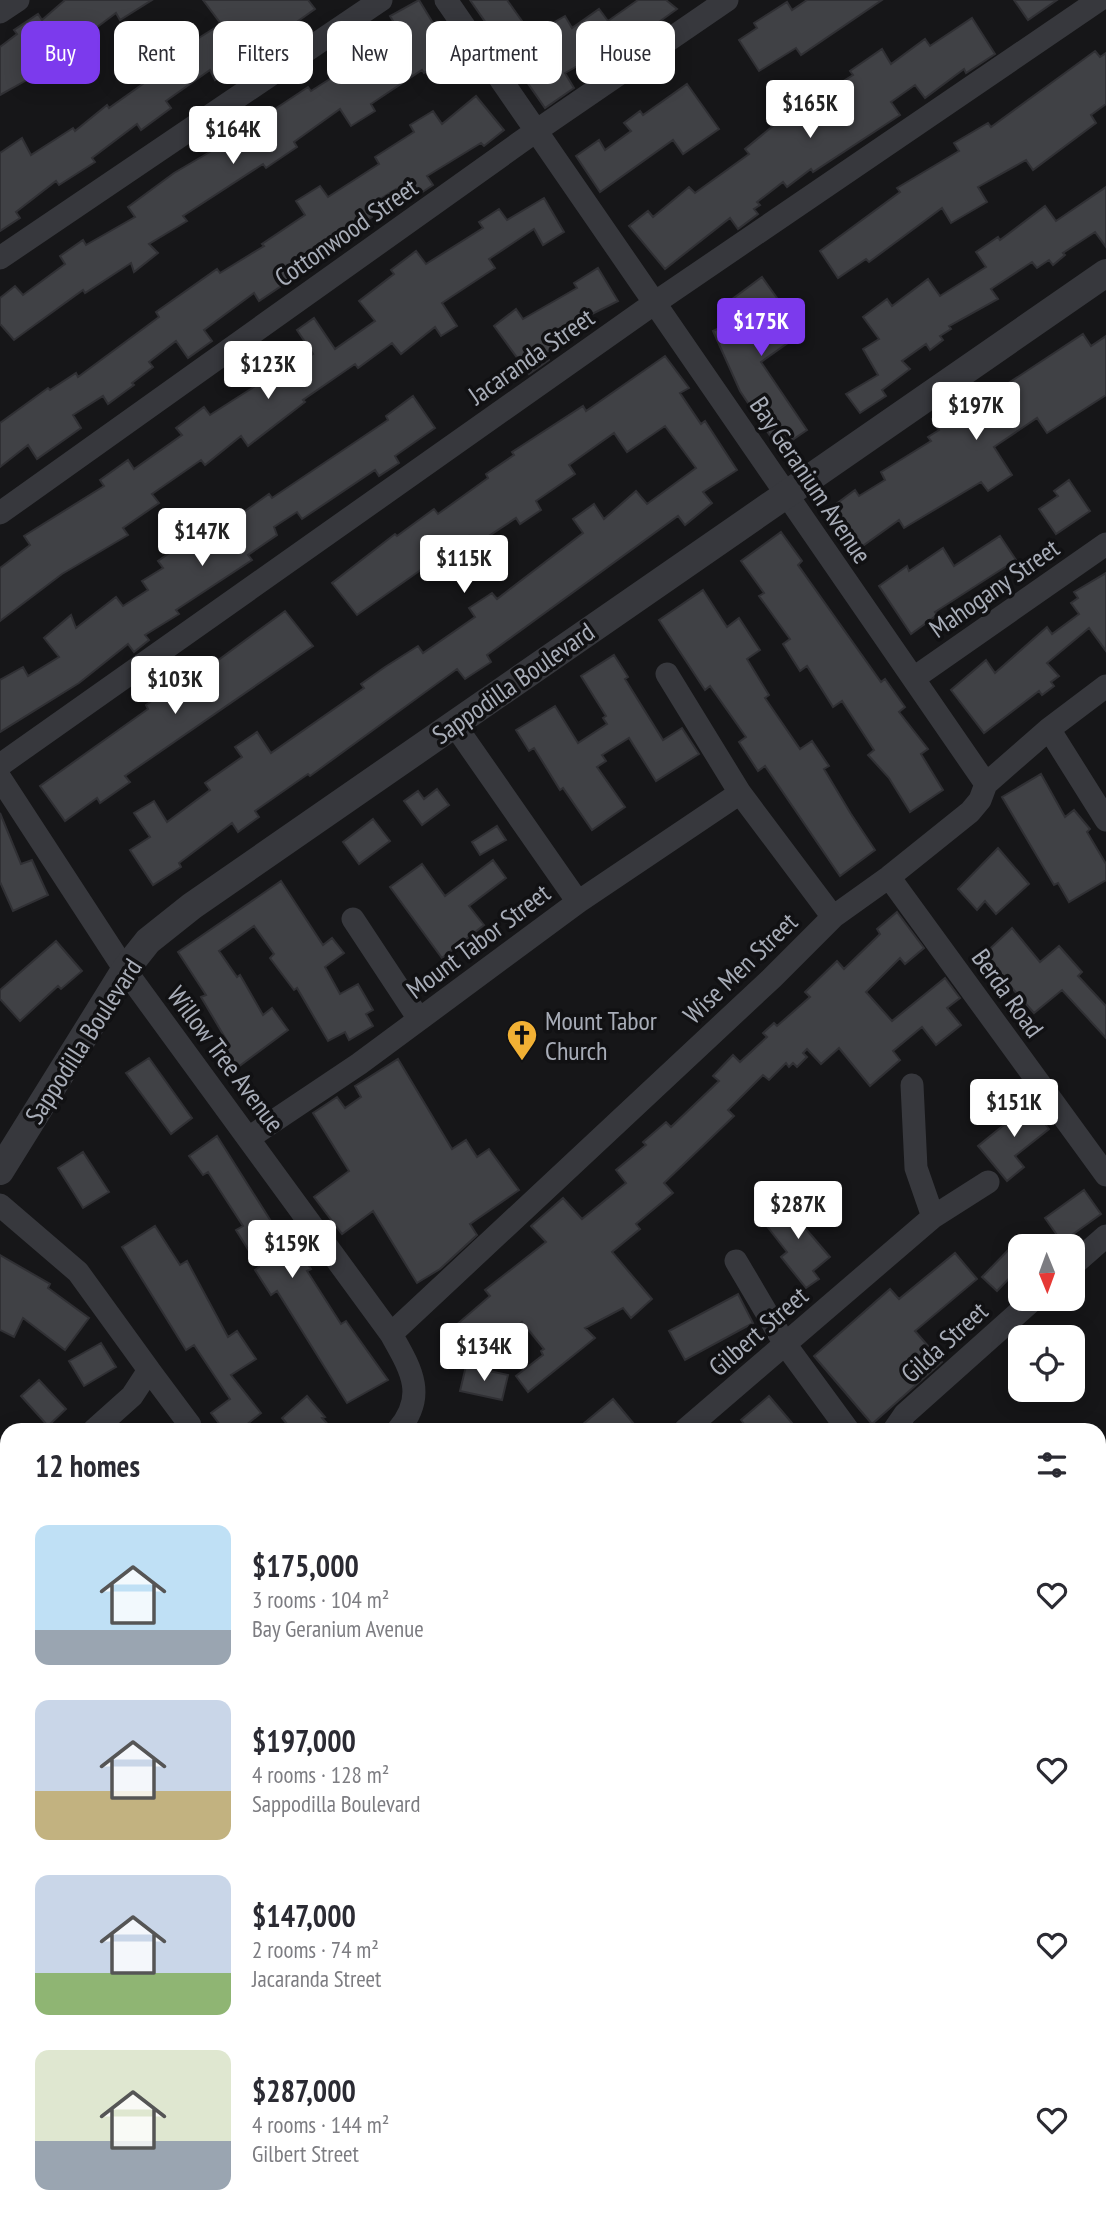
<!DOCTYPE html>
<meta charset="utf-8">
<style>
body{margin:0;font-family:"PT Sans Narrow",sans-serif;background:#f2f2f3;color:#2b2b33;height:100vh;display:flex;flex-direction:column;font-size:26px;white-space:nowrap}
*{box-sizing:border-box;margin:0}
p{font-size:23px;color:#7c7c81}
.icon{flex:none;width:38px;height:38px;fill:none;stroke:currentColor;stroke-width:2;stroke-linecap:round;stroke-linejoin:round}
.map{position:relative;flex:1;overflow:hidden}
.details{position:absolute;left:0px;top:1423px;width:1106px;height:800px;display:flex;flex-direction:column;background:#fff;border-radius:21px 21px 0 0;box-shadow:0 4px 18px #0003}
.details>*{flex:none}
.top-card{position:absolute;left:21px;top:21px;width:700px;height:63px;display:flex;gap:14px}
.needle{width:46px;rotate:179deg}
.controls{position:absolute;left:1008px;top:1234px;display:grid;gap:14px}
.controls a{display:grid;place-items:center;width:77px;height:77px;border-radius:14px;background:#fff;box-shadow:0 4px 18px #0003;font-size:35px}
.price{position:absolute;translate:-50% -60px;padding:0 16px;border-radius:7px;background:#fff;color:#222;font-size:23px;line-height:46px;filter:drop-shadow(0 2px 4px #0008)}
.price::after{content:'';position:absolute;left:50%;top:42px;width:21px;height:16px;margin-left:-10px;background:inherit;clip-path:polygon(0 0,100% 0,50% 100%)}
.price.on{background:#7c3aed;color:#fff}
ul{padding:0;list-style:none}
li{display:flex;align-items:center;gap:21px;height:175px;padding:0 35px}
li span{display:grid;place-items:center;flex:none;width:196px;height:140px;border-radius:14px;color:#555}
li>.icon{margin-inline-start:auto}
span .icon{width:84px;height:84px;fill:#fffc;stroke-width:1}
li b{font-size:30px}
h2{display:flex;justify-content:space-between;align-items:center;height:84px;padding:0 35px;font-size:30px}
.tag{padding:0 24px;border-radius:14px;background:#fff;box-shadow:0 4px 18px #0003;font-size:24px;line-height:63px}
.tag.on{background:#7c3aed;color:#fff}
.map>svg:first-child{display:block}
.building{fill:#404145;stroke:#303034;stroke-width:2}
.lines{fill:none;stroke-linecap:round;stroke-linejoin:round}
.minor{stroke:#37383d;stroke-width:23}
.tertiary{stroke:#37383d;stroke-width:28}
.labels{text-anchor:middle;dominant-baseline:central;stroke-width:7;stroke-linejoin:round;paint-order:stroke}
.street-label{font-size:26px;fill:#a8adb8;stroke:#111113}
.poi-label{font-size:26px;fill:#a8adb8;stroke:#111113;text-anchor:start}
</style>
<div class="map">
<svg width="1106" height="2222" viewBox="0 0 1106 2222">
<rect width="100%" height="100%" fill="#161618"/>
<!-- building -->
<path class="building" d="M65 0H152L120 20 116 13 25 81 0 95V47L17 34 14 30 38 14 42 20Z
M203 0H308L315 9 215 80 210 70 166 101 171 108 141 130 137 124 92 158 95 162 59 185 56 181 16 212 20 218 0 231V153L22 138 31 155 73 128 75 131 107 105 109 108 161 71 141 45 177 32 186 46 221 24Z
M419 0 453 56 424 73 422 70 371 104 375 111 351 126 340 109 294 142 297 147 266 168 263 164 183 216 187 221 149 244 158 253 134 272 131 263 85 293 83 290 14 340 0 324V298L15 286 23 295 65 264 60 256 83 240 86 245 135 217 128 207 174 173 232 139 237 147 269 125 263 117 308 87 311 91 366 56 361 49 396 26 390 16Z
M470 0H507L532 35 565 16 572 28 599 9 608 21 638 0H666L677 9 617 52 613 46 565 73 574 88 545 108Z
M807 0H882L801 55 796 48 759 71 739 40 757 28 754 23 787 2 792 10Z
M1014 0H1057L1028 20Z
M972 18 995 54 966 73 964 69 925 98 915 85 891 102 900 115 813 172 811 169 787 187 783 182 757 202 760 205 754 209 758 214 738 229 730 218 665 269 629 226 648 211 653 217 689 187 695 193 749 154 745 149 779 121 853 75 850 71 882 49 891 64 925 39 930 46Z
M1095 51 1100 57 1106 53V104L1091 115 1096 123 1033 170 1026 160 978 187 987 202 951 223 942 208 869 262 866 259 838 278 820 251 900 192 897 188 959 151 954 143 988 123 991 127Z
M687 84 719 129 683 154 673 140 600 192 576 156 599 140 605 150 631 131 624 123 640 111 643 115Z
M476 96 504 130 484 146 481 143 427 176 433 185 406 203 396 189 366 208 372 217 350 232 354 237 259 301 254 293 204 330 212 341 188 358 176 341 149 362 153 367 132 383 134 385 108 404 103 396 73 415 81 428 37 459 28 445 0 467V423L48 388 50 390 76 373 78 377 159 317 156 312 217 269 220 273 264 246 262 244 305 215 296 201 320 186 328 197 379 164 375 157 414 132 410 125 433 111 442 124Z
M1106 187V247L1095 232 1063 253 1065 255 1053 265 1049 260 1037 268 1032 262 991 289 998 299 949 326 951 329 940 336 943 340 930 350 926 344 902 361 910 369 882 390 886 396 860 413 846 394 878 375 863 349 879 339 863 317 887 299 892 306 928 279 940 296 986 267 976 252 998 237 1000 240 1045 206 1056 221Z
M544 198 564 232 543 245 534 229 489 259 495 268 442 303 457 326 441 336 435 327 401 354 392 343 358 368 355 364 303 400 305 402 248 446 241 436 205 465 201 460 152 494 159 503 123 528 128 535 62 574 0 621V568L30 545 24 536 104 486 100 480 128 460 134 469 182 435 176 428 204 407 210 415 282 369 285 373 313 354 297 330 314 318 335 349 375 321 359 301 394 274 391 270 416 251 426 264 483 228 479 222 499 209 507 220Z
M598 268 618 301 564 328 570 338 545 353 549 360 529 374 494 326 516 309 523 319 577 288 574 283Z
M762 277 802 333 761 362 807 430 779 449 740 391 713 331 743 317 731 300Z
M1083 334 1091 346 1106 336V395L1047 433 1037 418 994 447 1012 475 988 491 981 482 904 528 899 520 857 550 828 510 855 490 859 496 885 480 881 472 931 441 928 437 939 430 932 419 962 398 971 412 1010 388 1007 384Z
M665 356 689 388 680 393 701 424 705 421 737 470 703 492 712 503 685 525 678 516 487 655 491 662 465 679 457 669 310 776 308 774 255 811 259 817 238 832 232 823 179 863 181 867 153 885 130 850 150 837 134 813 154 801 167 822 210 790 205 783 242 757 235 747 257 732 271 753 364 688 361 684 385 667 418 646 423 653 475 617 469 608 492 593 497 599 583 533 573 519 594 504 604 519 636 491 647 504 696 468 665 426 627 452 614 433 569 465 575 474 536 501 541 510 520 524 516 518 475 545 469 536 357 615 332 583 395 534 397 536 434 509 438 514 488 478 486 474 514 455 512 452 583 406 586 411Z
M413 396 435 428 395 456 399 463 379 476 375 470 302 519 297 512 274 527 277 535 248 555 252 560 176 610 179 614 145 635 149 640 134 652 128 644 79 683 0 732V680L23 667 28 676 59 657 44 638 71 615 76 628 116 597 123 606 148 590 142 581 163 568 158 561 188 540 197 553 242 523 238 516 269 494 272 498 388 420 386 416Z
M1069 480 1090 511 1056 534 1039 509 1058 496 1054 491Z
M781 532 802 561 798 565 881 682 885 679 905 707 899 712 928 749 921 754 943 790 910 812 889 778 868 755 874 750 842 701 833 707 807 666 800 671 783 644 790 639 759 596 764 593 741 561Z
M1000 536 1016 560 935 612 937 615 911 634 879 586 907 566 909 571 943 548 954 566Z
M1106 573V651L1089 628 1047 663 1059 676 1051 682 1054 686 1042 695 1039 691 984 733 951 690 986 660 995 673 1047 627 1052 634 1079 614 1071 603 1078 598 1074 592Z
M703 590 727 627 739 618 760 650 747 659 769 695 765 698 800 749 812 741 829 766 824 769 851 814 875 850 840 876 765 766 758 771 739 742 746 737 710 686 705 690 659 620Z
M285 611 313 646 125 776 130 782 100 803 97 798 65 821 40 786 148 709 146 705 176 684 179 689Z
M614 655 628 677 625 679 663 740 682 728 699 754 656 781 629 738 602 755 606 761 597 767 625 807 592 830 563 788 560 790 534 748 529 751 516 730 555 706 578 743 607 724 603 718 606 716 581 676Z
M1041 774 1065 817 1074 810 1090 829 1087 832 1106 864V880L1069 902 1058 883 1054 885 1002 797Z
M437 789 449 805 422 825 404 801 418 791 424 799Z
M0 813 21 864 32 860 48 895 13 911 0 882Z
M373 819 390 841 359 864 343 842Z
M497 826 506 840 480 855 472 842Z
M998 848 1029 884 996 914 985 901 977 910 958 889Z
M493 860 506 878 469 906 484 925 442 958 390 887 422 864 445 896Z
M281 881 323 945 332 938 344 953 325 967 340 994 358 984 373 1010 366 1014 373 1026 349 1040 345 1032 328 1041 297 988 294 990 270 958 274 954 254 926 219 951 237 977 240 975 263 1015 272 1008 288 1030 238 1067 222 1045 227 1041 201 997 206 995 178 952Z
M897 912 924 948 905 964 900 958 866 992 892 1021 945 978 960 998 947 1008 961 1025 936 1045 922 1027 893 1051 900 1060 870 1086 839 1048 821 1064 807 1049 803 1053 807 1057 797 1067 793 1063 789 1067 786 1063 769 1080 763 1075 728 1110 734 1116 664 1183 673 1193 636 1224 640 1229 612 1252 652 1299 631 1318 623 1308 585 1328 595 1338 528 1392 516 1376 543 1355 541 1351 544 1349 522 1322 475 1362 456 1341 463 1335 455 1326 490 1296 485 1290 546 1242 531 1226 563 1198 582 1219 626 1183 616 1170 646 1145 643 1142 666 1122 671 1127 719 1081 713 1076 733 1055 740 1062 767 1037 763 1033 774 1023 777 1026 810 997 805 992 837 961 844 969 880 934 877 929Z
M1012 928 1040 962 1059 946 1082 972 1078 976 1106 1006V1038L1062 990 1034 1013 1004 979 1000 982 980 958Z
M56 941 82 971 61 989 58 986 20 1021 0 999V990Z
M149 1058 192 1118 171 1134 126 1073Z
M398 1059 452 1149 466 1140 477 1157 489 1149 519 1190 470 1224 477 1235 440 1269 417 1283 373 1211 342 1234 314 1197 349 1171 313 1113 337 1097 345 1108 361 1097 355 1086Z
M1023 1096 1049 1129 1015 1156 1024 1167 1007 1181 978 1146 1015 1116 1009 1108Z
M217 1136 288 1248 294 1244 311 1269 307 1271 341 1324 346 1321 388 1380 347 1403 277 1291 271 1295 255 1270 259 1267 236 1230 243 1226 208 1172 203 1175 189 1156Z
M83 1152 109 1192 83 1208 58 1168Z
M796 1189 808 1203 793 1214 830 1257 813 1271 819 1279 806 1288 781 1257 787 1252 766 1225 788 1208 782 1200Z
M1084 1190 1101 1214 1062 1242 1045 1218Z
M155 1226 180 1265 187 1261 228 1337 237 1331 256 1359 231 1375 261 1413 240 1430H224L211 1413 230 1399 194 1345 186 1350 122 1247Z
M1020 1238V1267L997 1291 982 1277Z
M955 1253 977 1279 915 1331 942 1362 872 1424 814 1356 890 1289 899 1299Z
M0 1255 50 1284 48 1288 89 1318 65 1350 23 1318 14 1337 0 1330Z
M738 1294 753 1323 685 1360 669 1331Z
M101 1343 116 1367 84 1386 69 1361Z
M466 1366 508 1375 502 1400 460 1391Z
M39 1380 66 1409 48 1426 21 1396Z
M307 1396 325 1417 322 1418 333 1430H292L282 1418Z
M769 1396 798 1430H749L741 1420Z
M613 1399 639 1430H576Z"/>
<g class="lines">
<!-- minor -->
<path class="minor" d="M446 0 986 784
M0 12 18 0
M0 258 381 0
M0 513 536 131 727 0
M667 674 740 793 833 917
M914 678 1106 544
M454 724 578 902
M1049 729 1106 820
M0 765 656 302 1099 0
M0 778 125 970 391 1334C410 1368 428 1395 398 1430
M889 877 1106 1175
M353 919 419 1019
M912 1085 916 1168 933 1217
M250 1137 359 1064 578 902 740 793
M0 1205 78 1272 149 1370 132 1396 94 1430
M736 1261 785 1344 848 1430
M1073 1265 1106 1236
M391 1334 772 978 833 917 889 877 970 812 980 800 986 784 1049 729 1106 686
M149 1370 190 1425
M685 1430 933 1217 988 1182
M894 1430 905 1414 1035 1298
M0 1515 7 1509
M1099 1626V1642
M1099 1672 1106 1683
M0 1796 7 1789
M1099 1853 1106 1862
M0 2047 7 2041
M581 2216 585 2222
M844 2216 848 2222
M75 2222 82 2216
M365 2222 373 2216
M890 2222 901 2216"/>
<!-- tertiary -->
<path class="tertiary" d="M0 1171 125 970 148 941 192 906 1106 273"/>
</g>
<!-- icons -->
<defs>
<g id="church-pin" transform="scale(1.575)"><path d="M0 17L-7.5 6A9.5 9.5 0 1 1 7.5 6Z" fill="#f2b134" stroke="#111113"/><path d="M-1.2-6h2.4v3.5h3.3v2.4h-3.3V6h-2.4V-.1h-3.3v-2.4h3.3Z" fill="#111"/></g>
</defs>
<g fill-rule="evenodd">
<use href="#church-pin" x="522" y="1035"/>
</g>
<g class="labels">
<!-- street labels -->
<g class="street-label">
<text transform="translate(346 232) rotate(-35)">Cottonwood Street</text>
<text transform="translate(531 356) rotate(-35)">Jacaranda Street</text>
<text transform="translate(811 480) rotate(56)">Bay Geranium Avenue</text>
<text transform="translate(994 588) rotate(-35)">Mahogany Street</text>
<text transform="translate(513 683) rotate(-35)">Sappodilla Boulevard</text>
<text transform="translate(478 941) rotate(-37)">Mount Tabor Street</text>
<text transform="translate(740 968) rotate(-44)">Wise Men Street</text>
<text transform="translate(1008 993) rotate(54)">Berda Road</text>
<text transform="translate(83 1041) rotate(-57)">Sappodilla Boulevard</text>
<text transform="translate(226 1059) rotate(53)">Willow Tree Avenue</text>
<text transform="translate(758 1331) rotate(-41)">Gilbert Street</text>
<text transform="translate(944 1342) rotate(-42)">Gilda Street</text>
</g>
<!-- poi labels -->
<g class="poi-label">
<text x="545" y="1020">Mount Tabor<tspan x="545" dy="30">Church</tspan></text>
</g>
</g>
</svg>
<div class="controls">
<a><svg class="needle" viewBox="-14 -14 28 28"><path d="M0-13l5 13h-10z" fill="#e53935"/><path d="M0 13l5-13h-10z" fill="#7c7c81"/></svg></a>
<a><svg class="icon" aria-label="locate" viewBox="0 0 24 24"><circle cx="12" cy="12" r="6"/><path d="M12 2v4M12 18v4M2 12h4M18 12h4"/></svg></a>
</div>
<b class="price" style="left:810px;top:140px">$165K</b>
<b class="price" style="left:233px;top:166px">$164K</b>
<b class="price on" style="left:761px;top:358px">$175K</b>
<b class="price" style="left:268px;top:401px">$123K</b>
<b class="price" style="left:976px;top:442px">$197K</b>
<b class="price" style="left:202px;top:568px">$147K</b>
<b class="price" style="left:464px;top:595px">$115K</b>
<b class="price" style="left:175px;top:716px">$103K</b>
<b class="price" style="left:1014px;top:1139px">$151K</b>
<b class="price" style="left:798px;top:1241px">$287K</b>
<b class="price" style="left:292px;top:1280px">$159K</b>
<b class="price" style="left:484px;top:1383px">$134K</b>
<div class="top-card">
<a class="tag on">Buy</a>
<a class="tag">Rent</a>
<a class="tag">Filters</a>
<a class="tag">New</a>
<a class="tag">Apartment</a>
<a class="tag">House</a>
</div>
<section class="details">
<h2>12 homes<svg class="icon" aria-label="filters" viewBox="0 0 24 24"><path d="M4 7h16M4 17h16"/><circle cx="9" cy="7" r="2"/><circle cx="15" cy="17" r="2"/></svg></h2>
<ul>
<li><span style="background:linear-gradient(#bfe0f5 75%,#9aa5b1 0)"><svg class="icon" aria-label="home" viewBox="0 0 24 24"><path d="M3 11l9-7 9 7M6 9v11h12V9"/></svg></span><div><b>$175,000</b><p>3 rooms · 104 m²</p><p>Bay Geranium Avenue</p></div><svg class="icon" aria-label="heart" viewBox="0 0 24 24"><path d="M12 20l-8-8c-3-5 5-10 8-4 3-6 11-1 8 4z"/></svg></li>
<li><span style="background:linear-gradient(#c9d6e8 65%,#c2b280 0)"><svg class="icon" aria-label="home" viewBox="0 0 24 24"><path d="M3 11l9-7 9 7M6 9v11h12V9"/></svg></span><div><b>$197,000</b><p>4 rooms · 128 m²</p><p>Sappodilla Boulevard</p></div><svg class="icon" aria-label="heart" viewBox="0 0 24 24"><path d="M12 20l-8-8c-3-5 5-10 8-4 3-6 11-1 8 4z"/></svg></li>
<li><span style="background:linear-gradient(#c9d6e8 70%,#8fb573 0)"><svg class="icon" aria-label="home" viewBox="0 0 24 24"><path d="M3 11l9-7 9 7M6 9v11h12V9"/></svg></span><div><b>$147,000</b><p>2 rooms · 74 m²</p><p>Jacaranda Street</p></div><svg class="icon" aria-label="heart" viewBox="0 0 24 24"><path d="M12 20l-8-8c-3-5 5-10 8-4 3-6 11-1 8 4z"/></svg></li>
<li><span style="background:linear-gradient(#dfe7d0 65%,#9aa5b1 0)"><svg class="icon" aria-label="home" viewBox="0 0 24 24"><path d="M3 11l9-7 9 7M6 9v11h12V9"/></svg></span><div><b>$287,000</b><p>4 rooms · 144 m²</p><p>Gilbert Street</p></div><svg class="icon" aria-label="heart" viewBox="0 0 24 24"><path d="M12 20l-8-8c-3-5 5-10 8-4 3-6 11-1 8 4z"/></svg></li>
</ul>
</section>
</div>
